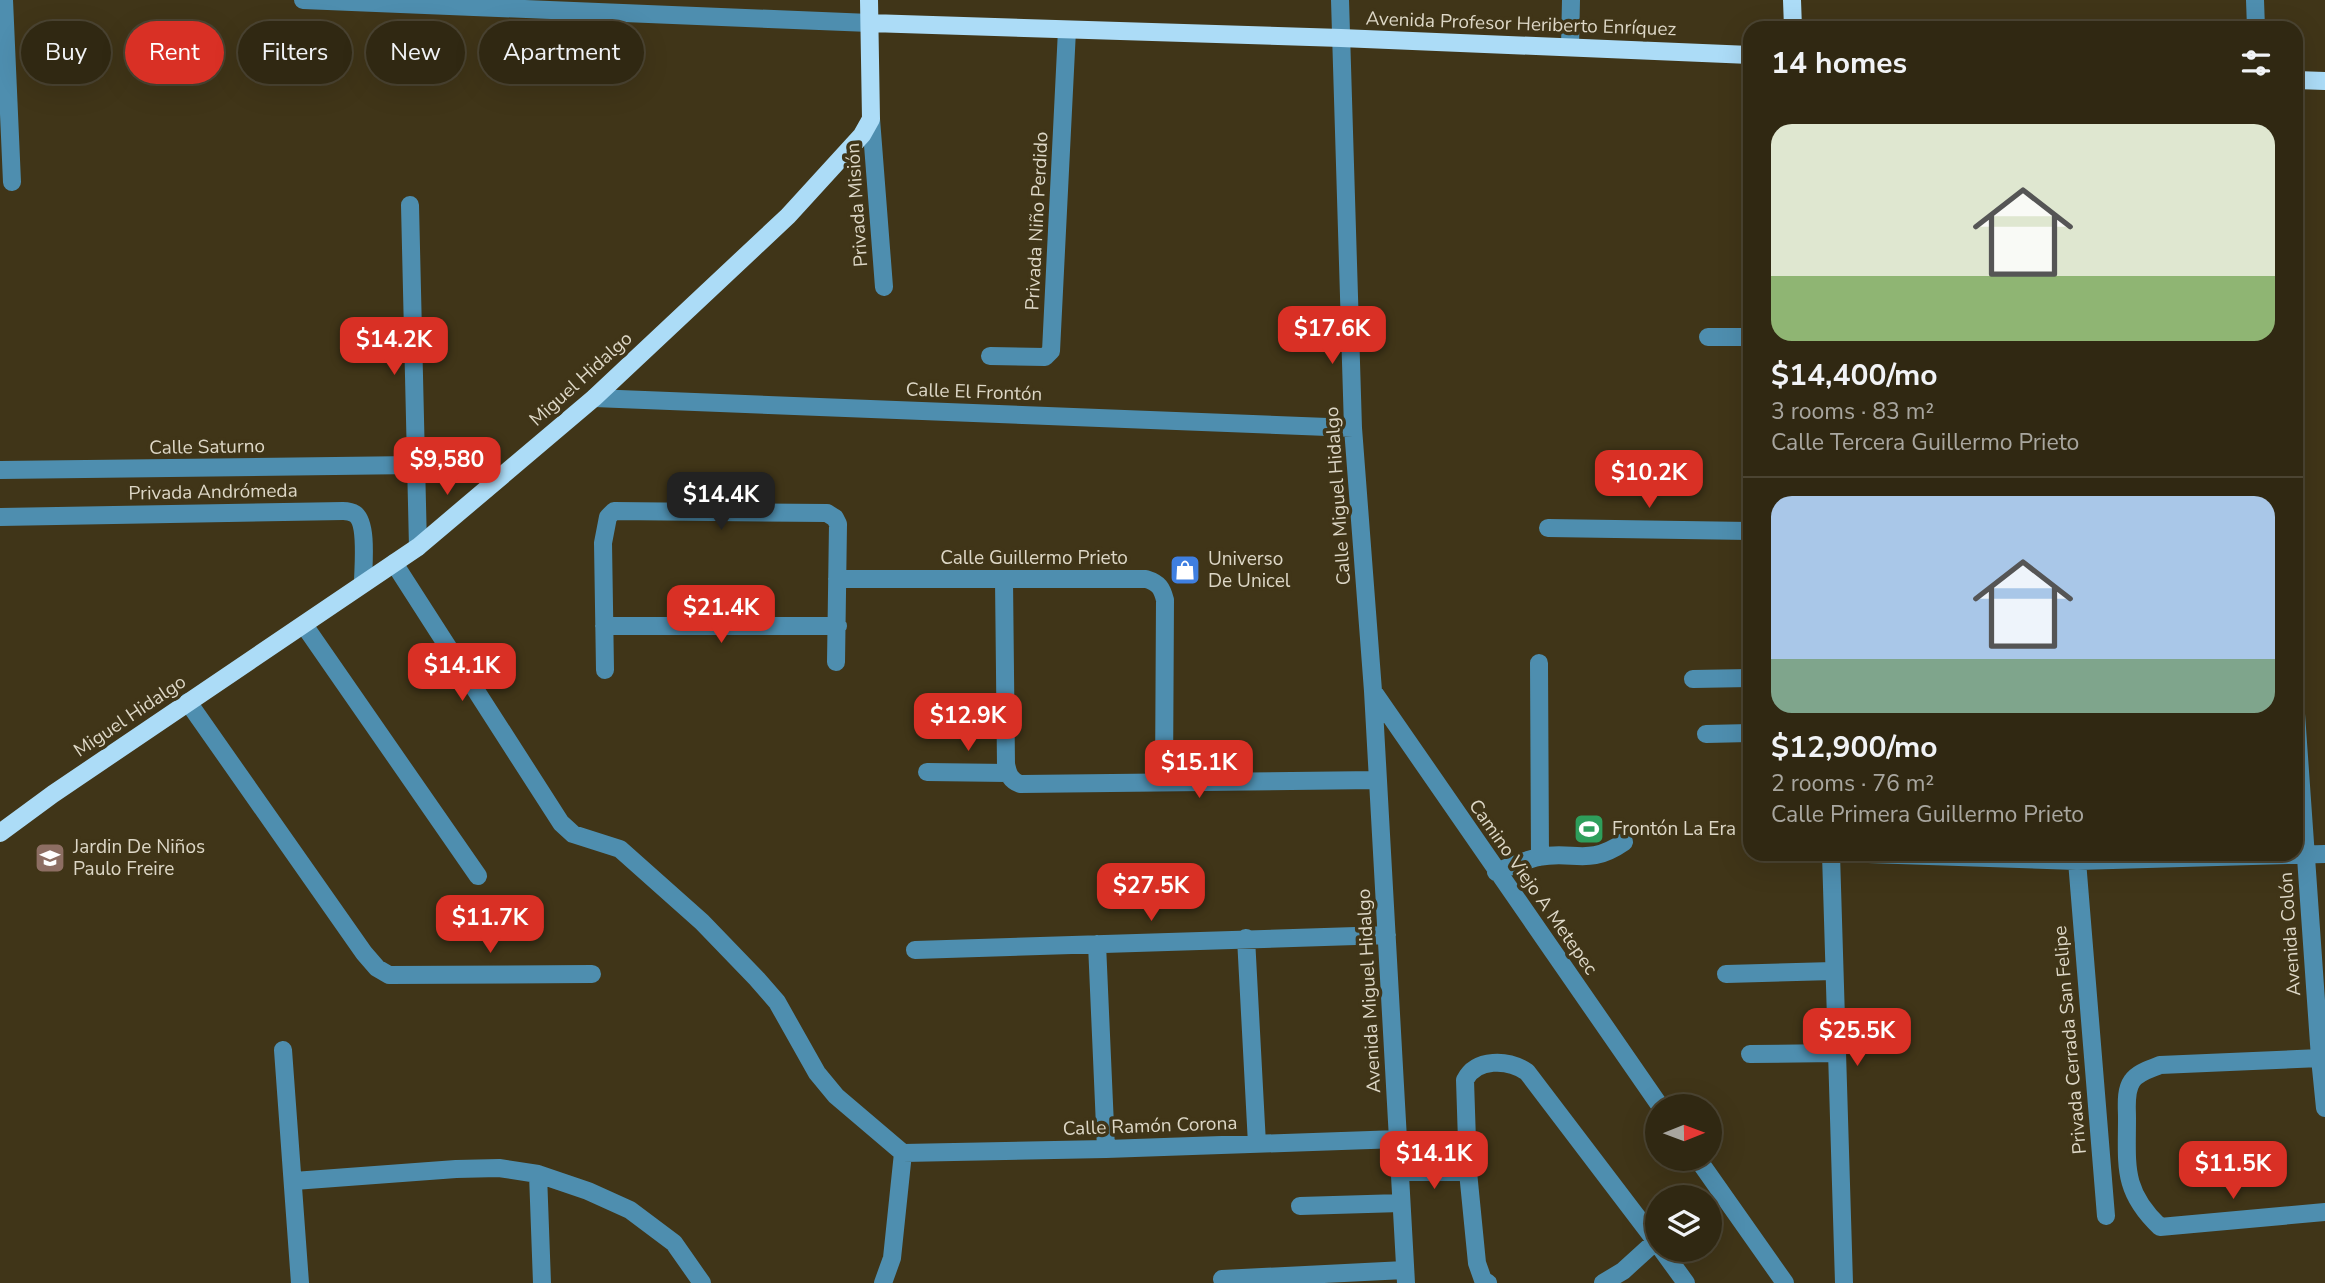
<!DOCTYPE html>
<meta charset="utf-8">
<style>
body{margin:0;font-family:"Nunito Sans",sans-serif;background:#3c3420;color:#f1f3f6;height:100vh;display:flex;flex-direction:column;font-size:26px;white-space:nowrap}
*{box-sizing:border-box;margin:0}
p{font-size:23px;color:#a8a69f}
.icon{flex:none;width:38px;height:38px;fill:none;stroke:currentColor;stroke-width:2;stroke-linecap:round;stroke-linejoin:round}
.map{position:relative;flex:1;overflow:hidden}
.side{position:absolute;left:1743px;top:21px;width:560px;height:840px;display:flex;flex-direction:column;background:#302812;border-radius:21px;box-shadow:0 7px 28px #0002,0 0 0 2px #4b4432}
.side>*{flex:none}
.hud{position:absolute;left:21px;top:21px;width:665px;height:63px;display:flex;gap:14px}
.needle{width:46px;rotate:89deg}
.tools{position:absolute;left:1645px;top:1094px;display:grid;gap:14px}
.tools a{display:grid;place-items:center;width:77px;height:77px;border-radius:50%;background:#302812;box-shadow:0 7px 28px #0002,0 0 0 2px #4b4432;font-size:35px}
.price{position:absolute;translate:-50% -60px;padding:0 16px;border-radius:14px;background:#d93025;color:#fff;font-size:23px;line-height:46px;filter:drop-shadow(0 2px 4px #0008)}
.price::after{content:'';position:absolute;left:50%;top:42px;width:21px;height:16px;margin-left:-10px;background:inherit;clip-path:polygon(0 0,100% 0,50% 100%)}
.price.selected{background:#222;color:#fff}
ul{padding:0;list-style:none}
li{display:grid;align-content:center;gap:14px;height:371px;padding:0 28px}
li+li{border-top:2px solid #4b4432}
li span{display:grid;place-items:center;height:217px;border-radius:21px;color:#555}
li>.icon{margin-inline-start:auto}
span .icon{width:126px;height:126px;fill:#fffc;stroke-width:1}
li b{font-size:30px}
h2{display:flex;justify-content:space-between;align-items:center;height:84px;padding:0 28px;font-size:30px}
.pill{padding:0 24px;border-radius:32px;background:#302812;box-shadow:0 7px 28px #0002,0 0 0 2px #4b4432;font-size:24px;line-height:63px}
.pill.selected{background:#d93025;color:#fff}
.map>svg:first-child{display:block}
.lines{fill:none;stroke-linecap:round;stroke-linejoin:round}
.minor{stroke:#4e8eaf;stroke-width:18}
.major{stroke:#acdcf7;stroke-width:18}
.labels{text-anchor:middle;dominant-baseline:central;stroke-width:7;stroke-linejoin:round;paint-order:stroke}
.street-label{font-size:19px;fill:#ddd7c6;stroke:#403518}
.poi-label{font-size:19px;fill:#ddd7c6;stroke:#403518;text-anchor:start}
</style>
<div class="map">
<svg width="2325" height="1283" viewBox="0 0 2325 1283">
<rect width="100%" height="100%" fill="#403518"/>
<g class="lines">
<!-- minor -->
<path class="minor" d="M4 0 12 182
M303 0 870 23
M1340 0 1353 428 1373 691 1406 1283
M2255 0 2256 28
M1570 47 1571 0
M871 119 884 287
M410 205 418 547
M1708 337H1750
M990 356 1045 357 1051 351 1067 30
M594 398 1353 428
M0 470 415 465
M0 517 343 511C347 511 352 512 355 514 368 523 363 568 363 583
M1548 528 1750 531
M394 563 561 823 573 834 620 849 702 922 757 979 777 1002 817 1073 836 1096 903 1153
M837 579H1146C1159 583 1162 588 1165 600L1164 781
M1004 580 1006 764C1008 774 1010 780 1020 784L1377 780
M304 625 478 876
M604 626H838
M1539 663 1540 857
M605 670 603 543 608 517 614 511 827 513 835 518 838 524 836 662
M1693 679 1750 678
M1373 691 1660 1106
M188 702 364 953 377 968 389 975 592 974
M2296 714 2320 1058 2325 1108
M1706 734 1750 733
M927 772 1008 773
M1831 854 1844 1283
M1868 854 2077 861 2325 854
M2077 861 2106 1216
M1496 872C1510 867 1524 860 1539 857 1574 850 1588 867 1624 842
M1246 938 1257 1144
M1097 944 1106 1149
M915 950 1387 935
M1726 974 1833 971
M283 1050 300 1283
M1750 1054 1837 1053
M2320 1058 2160 1065C2151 1069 2138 1072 2132 1081 2125 1091 2127 1106 2127 1118 2127 1166 2122 1191 2160 1227L2325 1212
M903 1153 1106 1149 1399 1139
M1697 1158 1785 1283
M1400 1172H1468
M538 1174 542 1283
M294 1181 456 1169 499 1168 538 1174 588 1191 630 1210 674 1243 702 1283
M1300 1206 1401 1203
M1662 1250 1686 1283
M1222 1279 1405 1270
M883 1283 892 1258 903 1153
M1488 1283 1483 1280 1477 1263 1468 1172 1465 1080C1476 1058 1508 1059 1527 1072L1657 1243
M1603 1283 1623 1271 1656 1241"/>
<!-- major -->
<path class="major" d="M1792 0 1793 28
M870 23 1341 38 1750 55
M2296 80 2325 81
M0 833 53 794 418 547 594 398 788 216 862 135 871 119 869 0"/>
</g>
<!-- icons -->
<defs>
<g id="shop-square" transform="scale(1.575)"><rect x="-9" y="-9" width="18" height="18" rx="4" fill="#3f7fe0" stroke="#403518"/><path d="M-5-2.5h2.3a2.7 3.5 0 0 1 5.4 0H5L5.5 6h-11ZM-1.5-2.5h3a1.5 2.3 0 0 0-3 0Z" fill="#fff"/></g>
<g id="stadium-square" transform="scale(1.575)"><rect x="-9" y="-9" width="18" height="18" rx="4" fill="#2e9e5b" stroke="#403518"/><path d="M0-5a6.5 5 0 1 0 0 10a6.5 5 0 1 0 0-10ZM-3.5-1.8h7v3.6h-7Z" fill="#fff"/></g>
<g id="school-square" transform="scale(1.575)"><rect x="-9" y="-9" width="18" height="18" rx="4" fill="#8d6e63" stroke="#403518"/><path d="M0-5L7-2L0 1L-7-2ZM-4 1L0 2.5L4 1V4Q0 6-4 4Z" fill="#fff"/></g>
</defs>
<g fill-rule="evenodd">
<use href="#shop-square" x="1185" y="570"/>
<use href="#stadium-square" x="1589" y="829"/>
<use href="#school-square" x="50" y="858"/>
</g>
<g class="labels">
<!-- street labels -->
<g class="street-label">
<text transform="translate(1521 24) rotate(2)">Avenida Profesor Heriberto Enríquez</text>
<text transform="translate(857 205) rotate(-94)">Privada Misión</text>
<text transform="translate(1037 221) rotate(-87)">Privada Niño Perdido</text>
<text transform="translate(581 379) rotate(-42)">Miguel Hidalgo</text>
<text transform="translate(974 392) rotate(2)">Calle El Frontón</text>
<text transform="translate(207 447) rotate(-1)">Calle Saturno</text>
<text transform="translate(213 492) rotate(-1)">Privada Andrómeda</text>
<text transform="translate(1338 496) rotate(-94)">Calle Miguel Hidalgo</text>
<text x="1034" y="558">Calle Guillermo Prieto</text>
<text transform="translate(130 716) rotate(-34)">Miguel Hidalgo</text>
<text transform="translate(1533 887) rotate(55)">Camino Viejo A Metepec</text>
<text transform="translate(2290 934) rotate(-94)">Avenida Colón</text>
<text transform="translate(1369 991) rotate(-93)">Avenida Miguel Hidalgo</text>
<text transform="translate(2070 1040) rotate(-95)">Privada Cerrada San Felipe</text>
<text transform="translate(1150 1126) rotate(-2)">Calle Ramón Corona</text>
</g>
<!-- poi labels -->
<g class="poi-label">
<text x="1208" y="559">Universo<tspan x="1208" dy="22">De Unicel</tspan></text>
<text x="1612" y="829">Frontón La Era</text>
<text x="73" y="847">Jardin De Niños<tspan x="73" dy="22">Paulo Freire</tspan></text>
</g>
</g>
</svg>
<div class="tools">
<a><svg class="needle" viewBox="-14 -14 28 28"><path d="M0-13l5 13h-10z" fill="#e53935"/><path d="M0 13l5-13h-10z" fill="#a8a69f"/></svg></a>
<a><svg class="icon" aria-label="layers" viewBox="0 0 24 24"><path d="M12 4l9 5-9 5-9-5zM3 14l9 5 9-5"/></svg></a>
</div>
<b class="price" style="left:1332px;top:366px">$17.6K</b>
<b class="price" style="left:394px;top:377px">$14.2K</b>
<b class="price" style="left:447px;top:497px">$9,580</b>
<b class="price" style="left:1649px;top:510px">$10.2K</b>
<b class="price selected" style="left:721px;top:532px">$14.4K</b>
<b class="price" style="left:721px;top:645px">$21.4K</b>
<b class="price" style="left:462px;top:703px">$14.1K</b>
<b class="price" style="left:968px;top:753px">$12.9K</b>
<b class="price" style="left:1199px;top:800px">$15.1K</b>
<b class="price" style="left:1151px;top:923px">$27.5K</b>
<b class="price" style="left:490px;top:955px">$11.7K</b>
<b class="price" style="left:1857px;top:1068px">$25.5K</b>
<b class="price" style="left:1434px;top:1191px">$14.1K</b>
<b class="price" style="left:2233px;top:1201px">$11.5K</b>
<div class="hud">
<a class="pill">Buy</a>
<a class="pill selected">Rent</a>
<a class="pill">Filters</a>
<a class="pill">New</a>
<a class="pill">Apartment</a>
</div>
<section class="side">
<h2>14 homes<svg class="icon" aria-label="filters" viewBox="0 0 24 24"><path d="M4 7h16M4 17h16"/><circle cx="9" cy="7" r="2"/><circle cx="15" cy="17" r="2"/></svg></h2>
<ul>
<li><span style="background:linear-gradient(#dfe7d0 70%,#8fb573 0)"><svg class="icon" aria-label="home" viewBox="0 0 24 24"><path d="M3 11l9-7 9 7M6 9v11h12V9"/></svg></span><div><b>$14,400/mo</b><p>3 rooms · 83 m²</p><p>Calle Tercera Guillermo Prieto</p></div></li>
<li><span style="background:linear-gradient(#a9c7e8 75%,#7fa58c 0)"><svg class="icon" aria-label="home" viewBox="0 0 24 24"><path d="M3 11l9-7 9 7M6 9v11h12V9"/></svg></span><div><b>$12,900/mo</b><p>2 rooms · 76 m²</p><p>Calle Primera Guillermo Prieto</p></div></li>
</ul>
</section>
</div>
